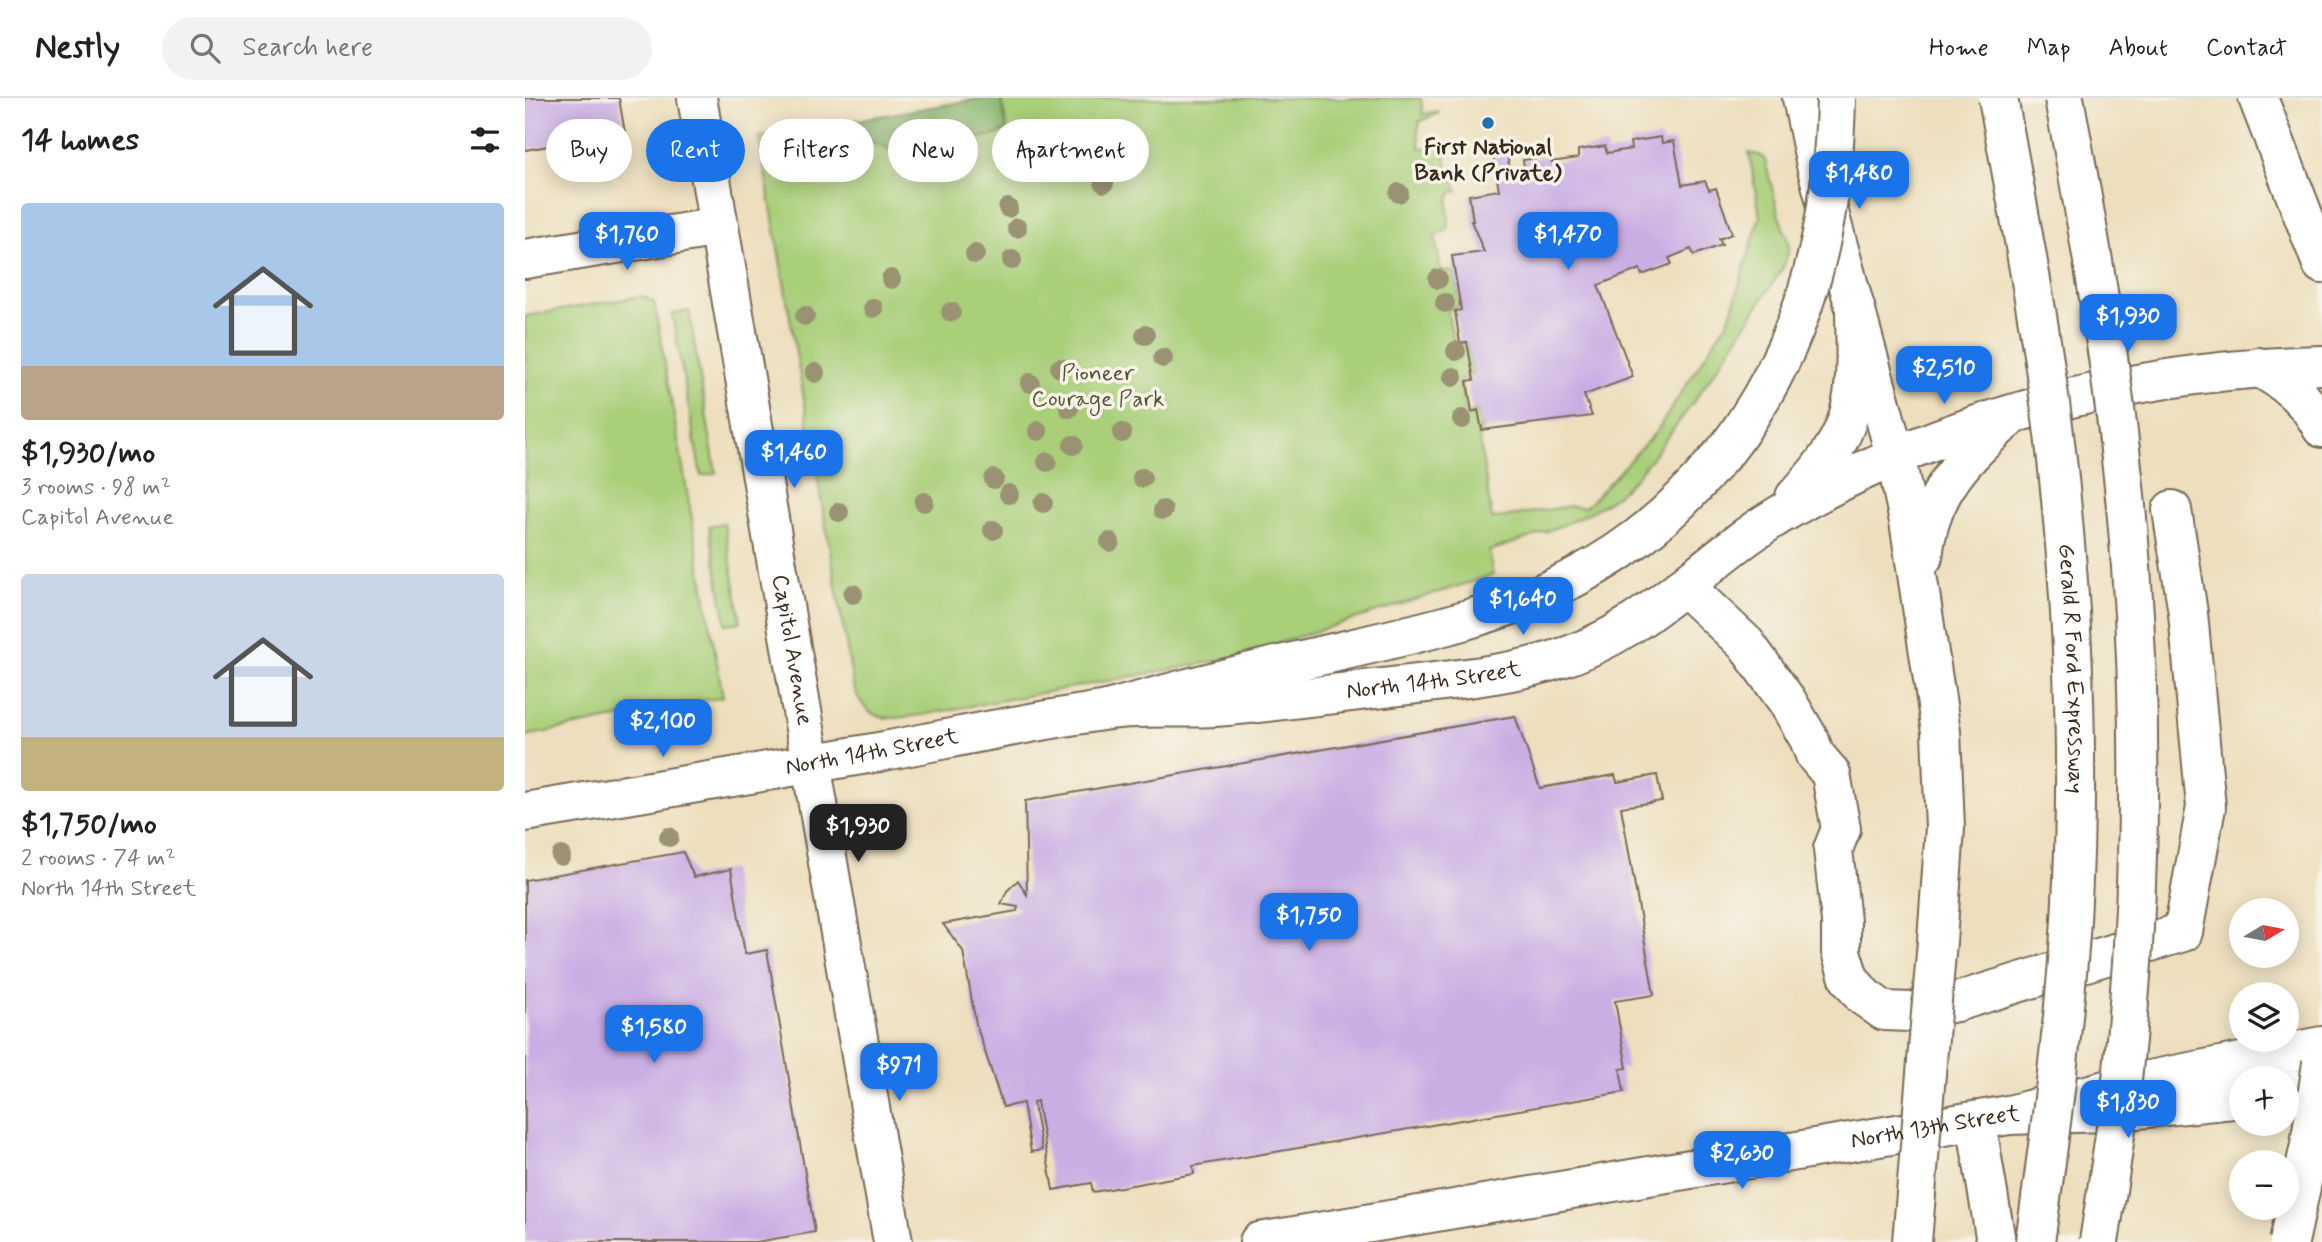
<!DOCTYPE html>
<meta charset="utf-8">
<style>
body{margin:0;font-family:Mynerve,sans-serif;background:#f2f2f2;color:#222;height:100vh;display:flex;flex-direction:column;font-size:26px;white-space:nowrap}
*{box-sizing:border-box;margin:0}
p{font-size:23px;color:#767676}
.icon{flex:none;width:38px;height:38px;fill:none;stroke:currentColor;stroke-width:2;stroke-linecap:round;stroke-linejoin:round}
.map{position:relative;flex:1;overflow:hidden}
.panel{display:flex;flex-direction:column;background:#fff;width:525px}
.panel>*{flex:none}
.guide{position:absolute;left:21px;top:21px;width:665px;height:63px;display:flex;gap:14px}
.needle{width:46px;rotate:80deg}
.buttons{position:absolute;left:1704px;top:800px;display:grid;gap:14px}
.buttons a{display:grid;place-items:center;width:70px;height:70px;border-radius:50%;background:#fff;box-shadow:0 4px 18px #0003;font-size:35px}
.price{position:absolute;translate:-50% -60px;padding:0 16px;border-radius:14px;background:#1a73e8;color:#fff;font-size:23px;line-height:46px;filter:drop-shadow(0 2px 4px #0008)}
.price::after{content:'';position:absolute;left:50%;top:42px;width:21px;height:16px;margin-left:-10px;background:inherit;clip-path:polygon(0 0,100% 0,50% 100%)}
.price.active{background:#222;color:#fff}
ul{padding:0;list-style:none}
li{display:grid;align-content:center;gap:14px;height:371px;padding:0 21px}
li span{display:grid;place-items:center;height:217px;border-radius:7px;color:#555}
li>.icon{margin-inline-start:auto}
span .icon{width:126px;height:126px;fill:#fffc;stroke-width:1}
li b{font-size:30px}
h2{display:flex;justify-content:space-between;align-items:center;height:84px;padding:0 21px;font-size:30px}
.tag{padding:0 24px;border-radius:32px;background:#fff;box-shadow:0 4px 18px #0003;font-size:24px;line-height:63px}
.tag.active{background:#1a73e8;color:#fff}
header{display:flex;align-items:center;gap:42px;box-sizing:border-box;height:98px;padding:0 35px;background:#fff;border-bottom:2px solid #e0e0e0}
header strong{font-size:33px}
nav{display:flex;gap:38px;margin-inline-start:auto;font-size:24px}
.search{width:490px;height:63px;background:#f2f2f2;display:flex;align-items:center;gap:18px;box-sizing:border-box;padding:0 24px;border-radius:38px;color:#767676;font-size:26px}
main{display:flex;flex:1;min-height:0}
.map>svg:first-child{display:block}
.green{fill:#a9cf79;stroke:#727c4c;stroke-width:2}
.forest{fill:#86b269;stroke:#606e44;stroke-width:2}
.building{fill:#c9aee4}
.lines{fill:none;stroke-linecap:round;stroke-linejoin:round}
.minor-casing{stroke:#796956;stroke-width:42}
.major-casing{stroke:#796956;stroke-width:42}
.highway-casing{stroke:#796956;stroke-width:42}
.minor{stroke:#fff;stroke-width:38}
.major{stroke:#fff;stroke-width:38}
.highway{stroke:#fff;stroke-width:38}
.highway-bridge-casing{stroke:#796956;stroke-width:42;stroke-linecap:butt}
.highway-bridge{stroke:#fff;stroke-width:38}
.tree{fill:#9a9272}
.poi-dot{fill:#1f6fb2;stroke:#f7f3e8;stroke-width:2.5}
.labels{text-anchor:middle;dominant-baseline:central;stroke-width:7;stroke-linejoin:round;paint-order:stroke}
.poi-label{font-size:23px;font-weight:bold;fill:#3b2a1e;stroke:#f7f3e8}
.park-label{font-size:23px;fill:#565335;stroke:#f7f3e8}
.street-label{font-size:23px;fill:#3b2a1e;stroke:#f7f3e8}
</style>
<header>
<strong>Nestly</strong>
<div class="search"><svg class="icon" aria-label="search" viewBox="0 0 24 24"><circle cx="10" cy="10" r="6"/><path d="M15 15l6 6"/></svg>Search here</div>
<nav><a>Home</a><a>Map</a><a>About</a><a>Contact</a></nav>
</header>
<main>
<section class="panel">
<h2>14 homes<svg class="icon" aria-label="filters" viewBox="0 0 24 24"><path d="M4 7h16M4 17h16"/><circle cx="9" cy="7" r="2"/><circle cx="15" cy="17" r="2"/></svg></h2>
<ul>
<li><span style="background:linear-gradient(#a9c7e8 75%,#b9a48a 0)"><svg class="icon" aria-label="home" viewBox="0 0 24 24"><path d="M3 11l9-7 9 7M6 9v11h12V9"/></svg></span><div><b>$1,930/mo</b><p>3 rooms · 98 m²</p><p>Capitol Avenue</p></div></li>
<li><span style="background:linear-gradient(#c9d6e8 75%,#c2b280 0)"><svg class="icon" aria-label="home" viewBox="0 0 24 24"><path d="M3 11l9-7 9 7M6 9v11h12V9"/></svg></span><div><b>$1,750/mo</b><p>2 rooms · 74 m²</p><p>North 14th Street</p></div></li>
</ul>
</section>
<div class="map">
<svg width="1797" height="1144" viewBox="0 0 1797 1144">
<rect width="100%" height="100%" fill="#f7f3e8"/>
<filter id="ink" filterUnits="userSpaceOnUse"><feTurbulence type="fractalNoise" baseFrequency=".0143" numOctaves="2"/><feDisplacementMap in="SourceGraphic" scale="14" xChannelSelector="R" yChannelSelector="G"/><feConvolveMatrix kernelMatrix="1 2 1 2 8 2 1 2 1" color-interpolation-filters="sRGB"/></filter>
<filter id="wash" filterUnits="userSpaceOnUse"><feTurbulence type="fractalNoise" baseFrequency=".00686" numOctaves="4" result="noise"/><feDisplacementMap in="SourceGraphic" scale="28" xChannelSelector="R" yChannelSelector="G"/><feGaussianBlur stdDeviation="1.57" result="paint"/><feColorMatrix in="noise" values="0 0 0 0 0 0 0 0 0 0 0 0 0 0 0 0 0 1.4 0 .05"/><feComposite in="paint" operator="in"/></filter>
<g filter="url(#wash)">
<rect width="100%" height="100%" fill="#eddfbd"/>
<!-- green -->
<path class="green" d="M460 0H896L898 16 913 13 914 15 895 23 893 34 895 50 919 49 921 64 933 93H928L923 102 924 131 910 138 916 173 930 174 935 207 925 211 923 214 929 247 942 244 948 276 935 283 941 318 953 312 957 332 953 333 967 421 1045 408 1059 409 1065 405 1131 334 1204 221 1235 118 1224 55 1235 57 1240 62 1254 118 1263 143 1264 151 1259 168C1221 226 1184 285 1141 341 1126 360 1111 382 1092 397 1057 424 1006 439 964 453L968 477 707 560 397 617C362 622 341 626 328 587L234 39Z
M117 198 129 204 198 599 0 638V218Z
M164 213 191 375 176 378 147 216Z
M199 425 216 524 201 526 184 428Z"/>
<!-- forest -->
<path class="forest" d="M460 0H476L482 31 471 37 441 42 437 36H433L431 42 406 48 392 53 375 50V56C340 38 339 44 306 55 299 57 291 57 284 58L279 31Z"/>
<g id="blocks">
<!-- building -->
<path class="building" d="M0 0H94L100 35 0 52Z
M1136 39 1137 45 1149 43 1157 87 1180 83 1184 92 1191 90 1207 136 1194 141 1197 147 1169 157 1166 151 1144 160 1147 166 1117 177 1115 171 1073 187 1108 279 1059 297 1067 318 957 332 953 312 947 314 942 283 949 282 942 244 935 245 930 213 936 212 927 158 959 154 946 123H948L944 97 974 92 966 48 980 46 985 72 999 69 998 62 1026 58 1027 64 1053 60V52L1080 48 1082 55 1106 51 1105 44Z
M990 618 1015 690 1090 677 1092 684 1132 677 1137 703 1096 709 1129 897 1090 903 1102 970 1095 971 1099 994 668 1068 669 1076 568 1094 566 1085 528 1092 512 1003 508 1004 517 1052 506 1054 498 1005 478 1009 451 926 438 853 418 826 492 813 493 809 476 806 482 793 493 782 502 797 500 703Z
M158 754 169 779 206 771 220 856 242 852 290 1134 231 1144H0V782Z"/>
</g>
</g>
<g filter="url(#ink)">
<use href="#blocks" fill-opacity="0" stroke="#796956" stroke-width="2"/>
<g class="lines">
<!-- minor casing -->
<g class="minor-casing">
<g id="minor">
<path id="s1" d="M172 0 368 1144"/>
<path d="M1277 0 1291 67 1370 357"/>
<path d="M0 161 194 129"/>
<path d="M1160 489 1221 546 1262 603 1284 641 1290 657 1306 676 1316 731 1308 751 1316 823V854L1324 880 1338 898 1359 913 1385 914 1431 904 1658 834 1681 709 1663 515 1647 412"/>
<path d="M1451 1023 1471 1144"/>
</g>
</g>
<!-- major casing -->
<g class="major-casing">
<g id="major">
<path d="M1270 399C1288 380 1307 358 1318 333 1335 296 1330 249 1330 209"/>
<path id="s2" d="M0 714C118 694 236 675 354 654 428 640 502 624 577 613 614 607 653 611 690 609 747 605 803 596 859 590 915 583 973 579 1027 563 1123 535 1175 464 1256 416 1419 320 1609 272 1797 267"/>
<path d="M1762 993 1797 988"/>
<path id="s3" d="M734 1144 1484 1017 1583 1014 1717 1000"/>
</g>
</g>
<!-- highway casing -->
<g class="highway-casing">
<path id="highway" d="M1733 0 1797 166
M1733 269C1761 284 1782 301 1797 330
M1370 357 1384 423 1416 634 1420 730 1412 843
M1398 459C1404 393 1440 359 1487 317
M582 612C654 592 726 573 799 557 962 519 1082 497 1194 360
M1484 1017 1604 986 1797 948"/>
</g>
<!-- minor -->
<use href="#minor" class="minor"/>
<!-- major -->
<use href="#major" class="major"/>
<!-- highway -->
<use href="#highway" class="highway"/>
<!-- highway-bridge casing -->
<g class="highway-bridge-casing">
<g id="highway-bridge">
<path id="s4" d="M1473 0C1498 137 1525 273 1537 412 1550 548 1554 686 1546 822 1539 930 1525 1037 1510 1144"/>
<path d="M1539 0C1568 156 1595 311 1606 469 1618 636 1615 806 1598 972 1592 1030 1583 1087 1574 1144"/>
<path d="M1194 360C1211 342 1224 319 1237 298 1290 206 1309 105 1311 0"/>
<path d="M1387 1144 1412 843"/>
<path d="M1764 1144 1785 1047 1797 965"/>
</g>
</g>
<!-- highway-bridge -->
<use href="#highway-bridge" class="highway-bridge"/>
</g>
<!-- trees -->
<g class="tree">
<circle cx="557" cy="60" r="10"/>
<circle cx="579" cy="85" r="10"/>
<circle cx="874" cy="95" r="10"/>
<circle cx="483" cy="110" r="10"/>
<circle cx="492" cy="130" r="10"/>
<circle cx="450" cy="156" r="10"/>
<circle cx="487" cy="162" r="10"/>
<circle cx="366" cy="181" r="10"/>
<circle cx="913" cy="181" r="10"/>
<circle cx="920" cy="205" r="10"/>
<circle cx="348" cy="210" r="10"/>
<circle cx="426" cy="214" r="10"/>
<circle cx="280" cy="218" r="10"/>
<circle cx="620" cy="237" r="10"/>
<circle cx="931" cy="253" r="10"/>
<circle cx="638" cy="260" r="10"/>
<circle cx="535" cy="270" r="10"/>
<circle cx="290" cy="275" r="10"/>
<circle cx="928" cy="279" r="10"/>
<circle cx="505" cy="285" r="10"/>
<circle cx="544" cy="310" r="10"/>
<circle cx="937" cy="321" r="10"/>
<circle cx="513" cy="333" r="10"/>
<circle cx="597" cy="335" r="10"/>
<circle cx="548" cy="347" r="10"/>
<circle cx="304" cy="356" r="10"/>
<circle cx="522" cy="364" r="10"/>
<circle cx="617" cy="380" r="10"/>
<circle cx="469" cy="381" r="10"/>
<circle cx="484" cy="396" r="10"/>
<circle cx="399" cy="404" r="10"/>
<circle cx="518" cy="405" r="10"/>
<circle cx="638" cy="412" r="10"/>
<circle cx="314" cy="414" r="10"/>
<circle cx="468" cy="432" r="10"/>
<circle cx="585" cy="444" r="10"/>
<circle cx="328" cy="496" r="10"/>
<circle cx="144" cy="739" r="10"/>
<circle cx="36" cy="758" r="10"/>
</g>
</g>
<!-- markers -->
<circle class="poi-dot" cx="963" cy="25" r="7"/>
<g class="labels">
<!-- poi labels -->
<g class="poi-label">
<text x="963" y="50">First National<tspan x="963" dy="26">Bank (Private)</tspan></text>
</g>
<!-- park labels -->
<g class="park-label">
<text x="573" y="276">Pioneer<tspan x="573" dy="26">Courage Park</tspan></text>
</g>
<!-- street labels -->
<g class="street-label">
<text stroke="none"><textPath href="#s1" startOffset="560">Capitol Avenue</textPath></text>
<text stroke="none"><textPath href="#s4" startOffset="576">Gerald R Ford Expressway</textPath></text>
<text stroke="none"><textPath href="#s2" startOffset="919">North 14th Street</textPath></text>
<text stroke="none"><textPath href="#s2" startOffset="352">North 14th Street</textPath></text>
<text stroke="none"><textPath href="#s3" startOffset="686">North 13th Street</textPath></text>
</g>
</g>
</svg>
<div class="buttons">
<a><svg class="needle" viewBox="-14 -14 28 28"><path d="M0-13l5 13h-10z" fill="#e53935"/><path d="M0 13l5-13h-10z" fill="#767676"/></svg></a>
<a><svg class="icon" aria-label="layers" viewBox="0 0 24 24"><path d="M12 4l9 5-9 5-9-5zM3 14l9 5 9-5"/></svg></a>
<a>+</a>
<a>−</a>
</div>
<b class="price" style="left:1334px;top:113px">$1,480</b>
<b class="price" style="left:102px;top:174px">$1,760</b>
<b class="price" style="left:1043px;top:174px">$1,470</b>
<b class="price" style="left:1603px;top:256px">$1,930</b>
<b class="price" style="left:1419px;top:308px">$2,510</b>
<b class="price" style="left:269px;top:392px">$1,460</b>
<b class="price" style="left:998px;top:539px">$1,640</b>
<b class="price" style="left:138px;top:661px">$2,100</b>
<b class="price active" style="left:333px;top:766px">$1,930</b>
<b class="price" style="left:784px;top:855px">$1,750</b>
<b class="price" style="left:129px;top:967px">$1,580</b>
<b class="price" style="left:374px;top:1005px">$971</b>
<b class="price" style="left:1603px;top:1042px">$1,830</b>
<b class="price" style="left:1217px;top:1093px">$2,630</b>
<div class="guide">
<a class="tag">Buy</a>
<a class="tag active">Rent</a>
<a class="tag">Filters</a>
<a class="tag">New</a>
<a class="tag">Apartment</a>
</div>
</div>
</main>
